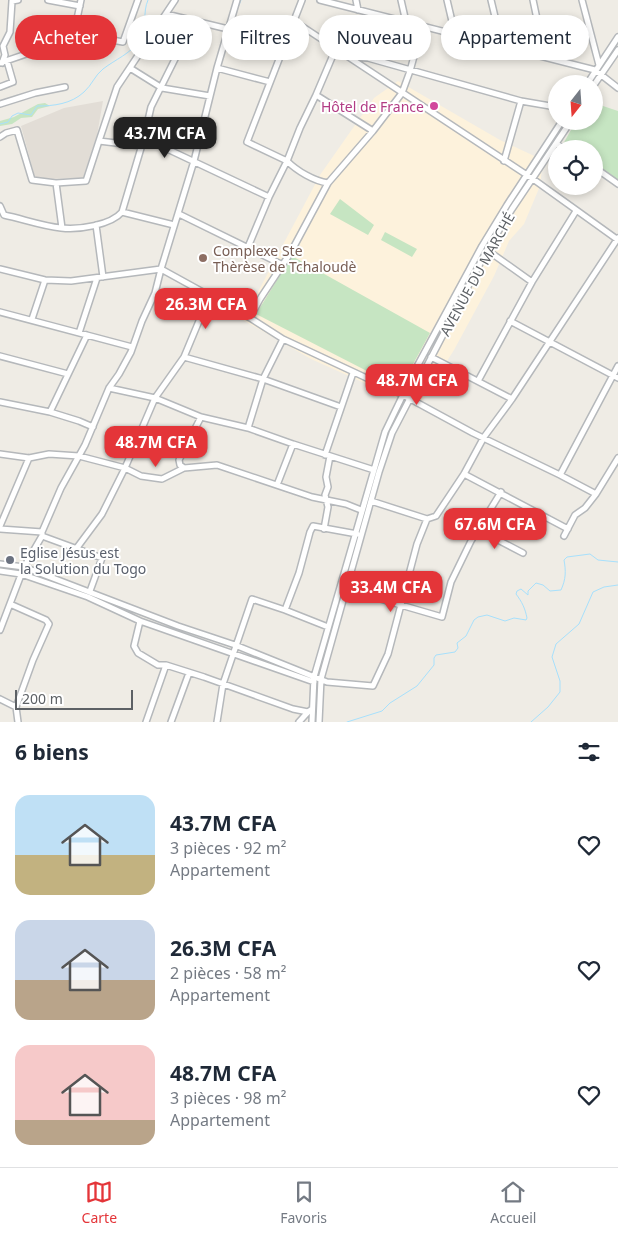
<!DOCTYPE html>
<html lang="fr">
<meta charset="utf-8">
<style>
body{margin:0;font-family:"Noto Sans",sans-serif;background:#f2f2f3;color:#1f2937;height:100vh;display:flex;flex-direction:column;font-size:19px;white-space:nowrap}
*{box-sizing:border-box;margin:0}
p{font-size:16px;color:#747a83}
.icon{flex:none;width:28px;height:28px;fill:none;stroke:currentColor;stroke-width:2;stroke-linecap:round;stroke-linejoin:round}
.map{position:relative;height:722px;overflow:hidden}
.details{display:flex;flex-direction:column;background:#fff;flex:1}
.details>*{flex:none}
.top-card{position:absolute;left:15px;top:15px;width:589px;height:45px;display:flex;gap:10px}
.needle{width:32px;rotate:197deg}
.tools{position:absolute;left:548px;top:75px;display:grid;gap:10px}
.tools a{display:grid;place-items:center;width:55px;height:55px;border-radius:50%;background:#fff;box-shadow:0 2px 8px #0003;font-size:25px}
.scale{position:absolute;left:15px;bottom:12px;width:118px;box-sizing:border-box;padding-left:5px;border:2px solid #5d6165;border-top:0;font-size:14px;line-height:18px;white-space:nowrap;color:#5d6165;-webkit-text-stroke:4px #fff;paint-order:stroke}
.price{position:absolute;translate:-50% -42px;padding:0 11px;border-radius:10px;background:#e43539;color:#fff;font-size:16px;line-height:32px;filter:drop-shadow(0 1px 2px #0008)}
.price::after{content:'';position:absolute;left:50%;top:30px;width:15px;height:11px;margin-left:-8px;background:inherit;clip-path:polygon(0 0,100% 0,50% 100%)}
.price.active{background:#222;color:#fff}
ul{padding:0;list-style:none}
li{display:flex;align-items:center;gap:15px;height:125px;padding:0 15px}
li span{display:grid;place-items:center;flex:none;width:140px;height:100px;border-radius:15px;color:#555}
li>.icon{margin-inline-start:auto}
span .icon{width:60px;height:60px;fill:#fffc;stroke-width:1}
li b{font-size:21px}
h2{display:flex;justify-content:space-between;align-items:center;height:60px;padding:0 15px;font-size:21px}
.pill{padding:0 18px;border-radius:22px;background:#fff;box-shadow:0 2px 8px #0003;font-size:18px;line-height:45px}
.pill.active{background:#e43539;color:#fff}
.tabs{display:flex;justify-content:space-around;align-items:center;height:70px;border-top:1px solid #e0e1e3;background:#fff;font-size:14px;color:#747a83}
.tabs a{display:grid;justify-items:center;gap:2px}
.tabs .active{color:#e43539}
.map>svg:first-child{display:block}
.commercial{fill:#fdf2dc}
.education{fill:#e2ddd6}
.green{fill:#c6e5c2}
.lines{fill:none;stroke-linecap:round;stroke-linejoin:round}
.stream{stroke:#a7e0fc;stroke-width:1}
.minor-casing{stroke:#b5b8bb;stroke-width:8}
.minor{stroke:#fff;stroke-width:5}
.hotel-dot{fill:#d1479c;stroke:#fff;stroke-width:2}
.education-dot{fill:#8d6e63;stroke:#fff;stroke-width:2}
.worship-dot{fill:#6b7280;stroke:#fff;stroke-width:2}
.labels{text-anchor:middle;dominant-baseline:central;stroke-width:4;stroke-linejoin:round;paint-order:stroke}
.hotel-label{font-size:14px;fill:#b23c85;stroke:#fff;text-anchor:end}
.education-label{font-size:14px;fill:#785e54;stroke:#fff;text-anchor:start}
.street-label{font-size:14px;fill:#5d6165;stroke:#fff}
.worship-label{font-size:14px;fill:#5b616d;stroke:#fff;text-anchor:start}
</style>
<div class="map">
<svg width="618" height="722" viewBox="0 0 618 722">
<rect width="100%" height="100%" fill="#efece5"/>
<!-- commercial -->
<path class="commercial" d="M398 81 500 140 543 160 540 186 524 224 509 241 494 276 454 350 418 407 311 359 243 320 320 175 374 98Z"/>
<!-- education -->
<path class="education" d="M103 101 97 135 83 178 41 179 35 177 21 126 64 108Z"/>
<!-- green -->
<path class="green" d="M45 103 50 106 38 109 32 117 21 118 12 124 0 126V121L14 117 38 104Z
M594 103 618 111V182L594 166V149H566L562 146 576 121H594Z
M340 199 374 225 368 235 330 214Z
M385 232 417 249 412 257 381 240Z
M292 256 430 333 400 388 256 314Z"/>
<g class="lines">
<!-- stream -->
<path class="stream" d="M239 5 241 0
M0 124 8 122 12 116 18 113 31 115 37 106C54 106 71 104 84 92 92 85 95 75 103 69 116 59 130 54 139 41 148 28 142 13 148 0
M347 722 382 711 390 703 417 686 434 665V658L436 655 455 652 458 648 457 643 466 636 474 620 478 617 487 615 505 621 514 618 526 620 527 618C525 608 522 602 516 594L517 591 521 589 528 595V591L536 583 543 585 550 591 561 590C566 579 566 571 564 560L567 557 590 554 598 560 618 562
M531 722 548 707 560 692V681L552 657 556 644 579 624 593 592 604 587 618 585"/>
<!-- minor casing -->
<g class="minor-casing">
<path id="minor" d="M48 0 80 6
M320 0 595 70 618 88
M356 0 358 10
M401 0 406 22
M447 0 455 34
M491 0 502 46
M533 0 545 57
M582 0 599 65
M166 14 228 29
M294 21 533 179 618 240
M74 33 123 42 138 0
M350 57 368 58 521 101 556 107
M0 63 38 50 53 40 70 37 74 33 81 0
M2 63 5 55 3 46 10 32 12 1 18 0
M130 68 162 88 210 96
M217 68 270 82
M587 84 618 37
M594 85 618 50
M0 87 13 82 7 61
M316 95 336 48
M0 104 35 93 65 87
M0 137 6 133 17 130 32 180 56 183
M144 138 269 197 287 161 247 142 302 0
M99 141 117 87 175 0
M557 144 565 149
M504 161 521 101
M594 167 618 184
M328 183C314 181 297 171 287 161L300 128 316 95 373 131
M0 206 4 215C23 219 42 226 61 228 79 230 111 225 122 212L144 138 151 107 178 53 197 21
M122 212 174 225
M179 214 283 265
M96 225 103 277
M62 228 56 183 86 181 99 141 141 146
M248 247 269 197
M487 250 532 282
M0 269 45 280 71 281 161 269 194 161 217 68 237 0
M0 312 132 347
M250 318 260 299 291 252 328 183 373 131 402 93 410 71 422 27
M32 319 45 280
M510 321 618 378
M79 333 97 278
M87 335 50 412 79 421 93 427
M0 356 68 374
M184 357 263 379 341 407
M431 357 512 399
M478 381 532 282 576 211
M109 388 155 398 184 357 209 297
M0 402 50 412
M201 417 179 460 180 465 184 468 217 465 312 497 346 504 361 510
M248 428 263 379 283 339
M0 454 29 458 49 454 79 456 125 468 141 476 162 479 184 468
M325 455 353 373
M464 474 568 529
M560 475 618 366
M277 485 293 444
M371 501 427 519 436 516 464 474 484 437 512 399 618 238
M0 526 29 458
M0 529 42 532
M324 529 328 507 325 495 328 487 326 477 330 456
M477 529 523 553
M42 536 102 558 90 591
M564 536 575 515 585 508 596 494 618 458
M76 549 102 514 125 468 155 398 201 417 248 428 293 444 374 470
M0 564 24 567 178 626 235 645 327 682 373 686 388 654 417 544 427 519
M0 571 21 574 88 597 140 621 314 682
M346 589 442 617 451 582 471 541 501 492
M10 604 46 620 49 624 33 660 16 707 18 722
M285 610 299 573 310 532 313 526 357 534
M140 621 134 646 138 653 158 665H166L204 677 293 709 308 712 312 709
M0 630 24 567 42 536V532L61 488 85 445 109 388 119 374 131 352 142 321 155 293 161 269 250 318 283 339 403 395 473 433 560 475 596 494
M0 699 16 707
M146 722 166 665
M171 722 189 673
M217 722 223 684 252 599 285 610 328 627
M299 722 308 712
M312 722 314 677 385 432 414 372 482 246 507 205 562 121
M319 722 321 679 379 472 392 433 487 250 512 209 571 121"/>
</g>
<!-- minor -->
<use href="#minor" class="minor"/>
</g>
<!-- markers -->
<circle class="hotel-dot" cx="434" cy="106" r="5"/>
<circle class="education-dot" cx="203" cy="258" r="5"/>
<circle class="worship-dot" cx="10" cy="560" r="5"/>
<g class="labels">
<!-- hotel labels -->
<g class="hotel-label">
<text x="424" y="106">Hôtel de France</text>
</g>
<!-- education labels -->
<g class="education-label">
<text x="213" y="250">Complexe Ste<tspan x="213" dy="16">Thèrèse de Tchaloudè</tspan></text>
</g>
<!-- street labels -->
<g class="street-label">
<text transform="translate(477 274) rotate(-61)">AVENUE DU MARCHÉ</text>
</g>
<!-- worship labels -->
<g class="worship-label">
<text x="20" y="552">Eglise Jésus est<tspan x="20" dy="16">la Solution du Togo</tspan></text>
</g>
</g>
</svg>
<div class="tools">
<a><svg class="needle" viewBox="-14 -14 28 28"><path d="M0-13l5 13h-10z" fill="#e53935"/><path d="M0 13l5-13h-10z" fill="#747a83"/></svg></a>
<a><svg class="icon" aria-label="locate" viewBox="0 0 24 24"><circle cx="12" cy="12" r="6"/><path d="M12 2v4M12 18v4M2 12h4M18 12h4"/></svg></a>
</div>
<div class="scale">200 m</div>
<b class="price active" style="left:165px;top:159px">43.7M CFA</b>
<b class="price" style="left:206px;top:330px">26.3M CFA</b>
<b class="price" style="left:417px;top:406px">48.7M CFA</b>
<b class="price" style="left:156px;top:468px">48.7M CFA</b>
<b class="price" style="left:495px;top:550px">67.6M CFA</b>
<b class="price" style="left:391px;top:613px">33.4M CFA</b>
<div class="top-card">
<a class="pill active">Acheter</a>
<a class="pill">Louer</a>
<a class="pill">Filtres</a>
<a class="pill">Nouveau</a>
<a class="pill">Appartement</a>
</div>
</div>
<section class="details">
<h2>6 biens<svg class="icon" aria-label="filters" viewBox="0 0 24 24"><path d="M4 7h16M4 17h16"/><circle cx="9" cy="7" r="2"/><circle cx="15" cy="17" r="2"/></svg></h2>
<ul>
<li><span style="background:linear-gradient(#bfe0f5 60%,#c2b280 0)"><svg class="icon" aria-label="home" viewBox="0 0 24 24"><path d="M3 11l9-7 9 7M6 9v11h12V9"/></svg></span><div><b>43.7M CFA</b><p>3 pièces · 92 m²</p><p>Appartement</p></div><svg class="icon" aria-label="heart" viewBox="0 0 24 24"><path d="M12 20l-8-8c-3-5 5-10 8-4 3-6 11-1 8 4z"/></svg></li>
<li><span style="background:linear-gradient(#c9d6e8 60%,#b9a48a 0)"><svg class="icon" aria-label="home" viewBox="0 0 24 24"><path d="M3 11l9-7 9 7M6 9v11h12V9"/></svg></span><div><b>26.3M CFA</b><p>2 pièces · 58 m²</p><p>Appartement</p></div><svg class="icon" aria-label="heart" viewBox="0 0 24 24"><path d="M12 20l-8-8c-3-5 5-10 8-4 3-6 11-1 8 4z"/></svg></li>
<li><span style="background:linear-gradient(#f6c9c9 75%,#b9a48a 0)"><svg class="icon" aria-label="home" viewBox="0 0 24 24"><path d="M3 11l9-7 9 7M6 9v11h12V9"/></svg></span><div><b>48.7M CFA</b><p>3 pièces · 98 m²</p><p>Appartement</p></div><svg class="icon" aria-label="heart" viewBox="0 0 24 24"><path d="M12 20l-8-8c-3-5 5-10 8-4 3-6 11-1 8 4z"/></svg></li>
</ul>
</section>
<nav class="tabs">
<a class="active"><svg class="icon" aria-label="map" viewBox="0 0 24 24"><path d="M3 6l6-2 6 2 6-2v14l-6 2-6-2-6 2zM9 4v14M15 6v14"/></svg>Carte</a>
<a><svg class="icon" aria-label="saved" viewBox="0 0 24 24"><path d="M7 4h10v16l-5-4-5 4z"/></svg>Favoris</a>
<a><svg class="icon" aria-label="home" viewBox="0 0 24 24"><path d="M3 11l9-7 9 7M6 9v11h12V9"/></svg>Accueil</a>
</nav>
